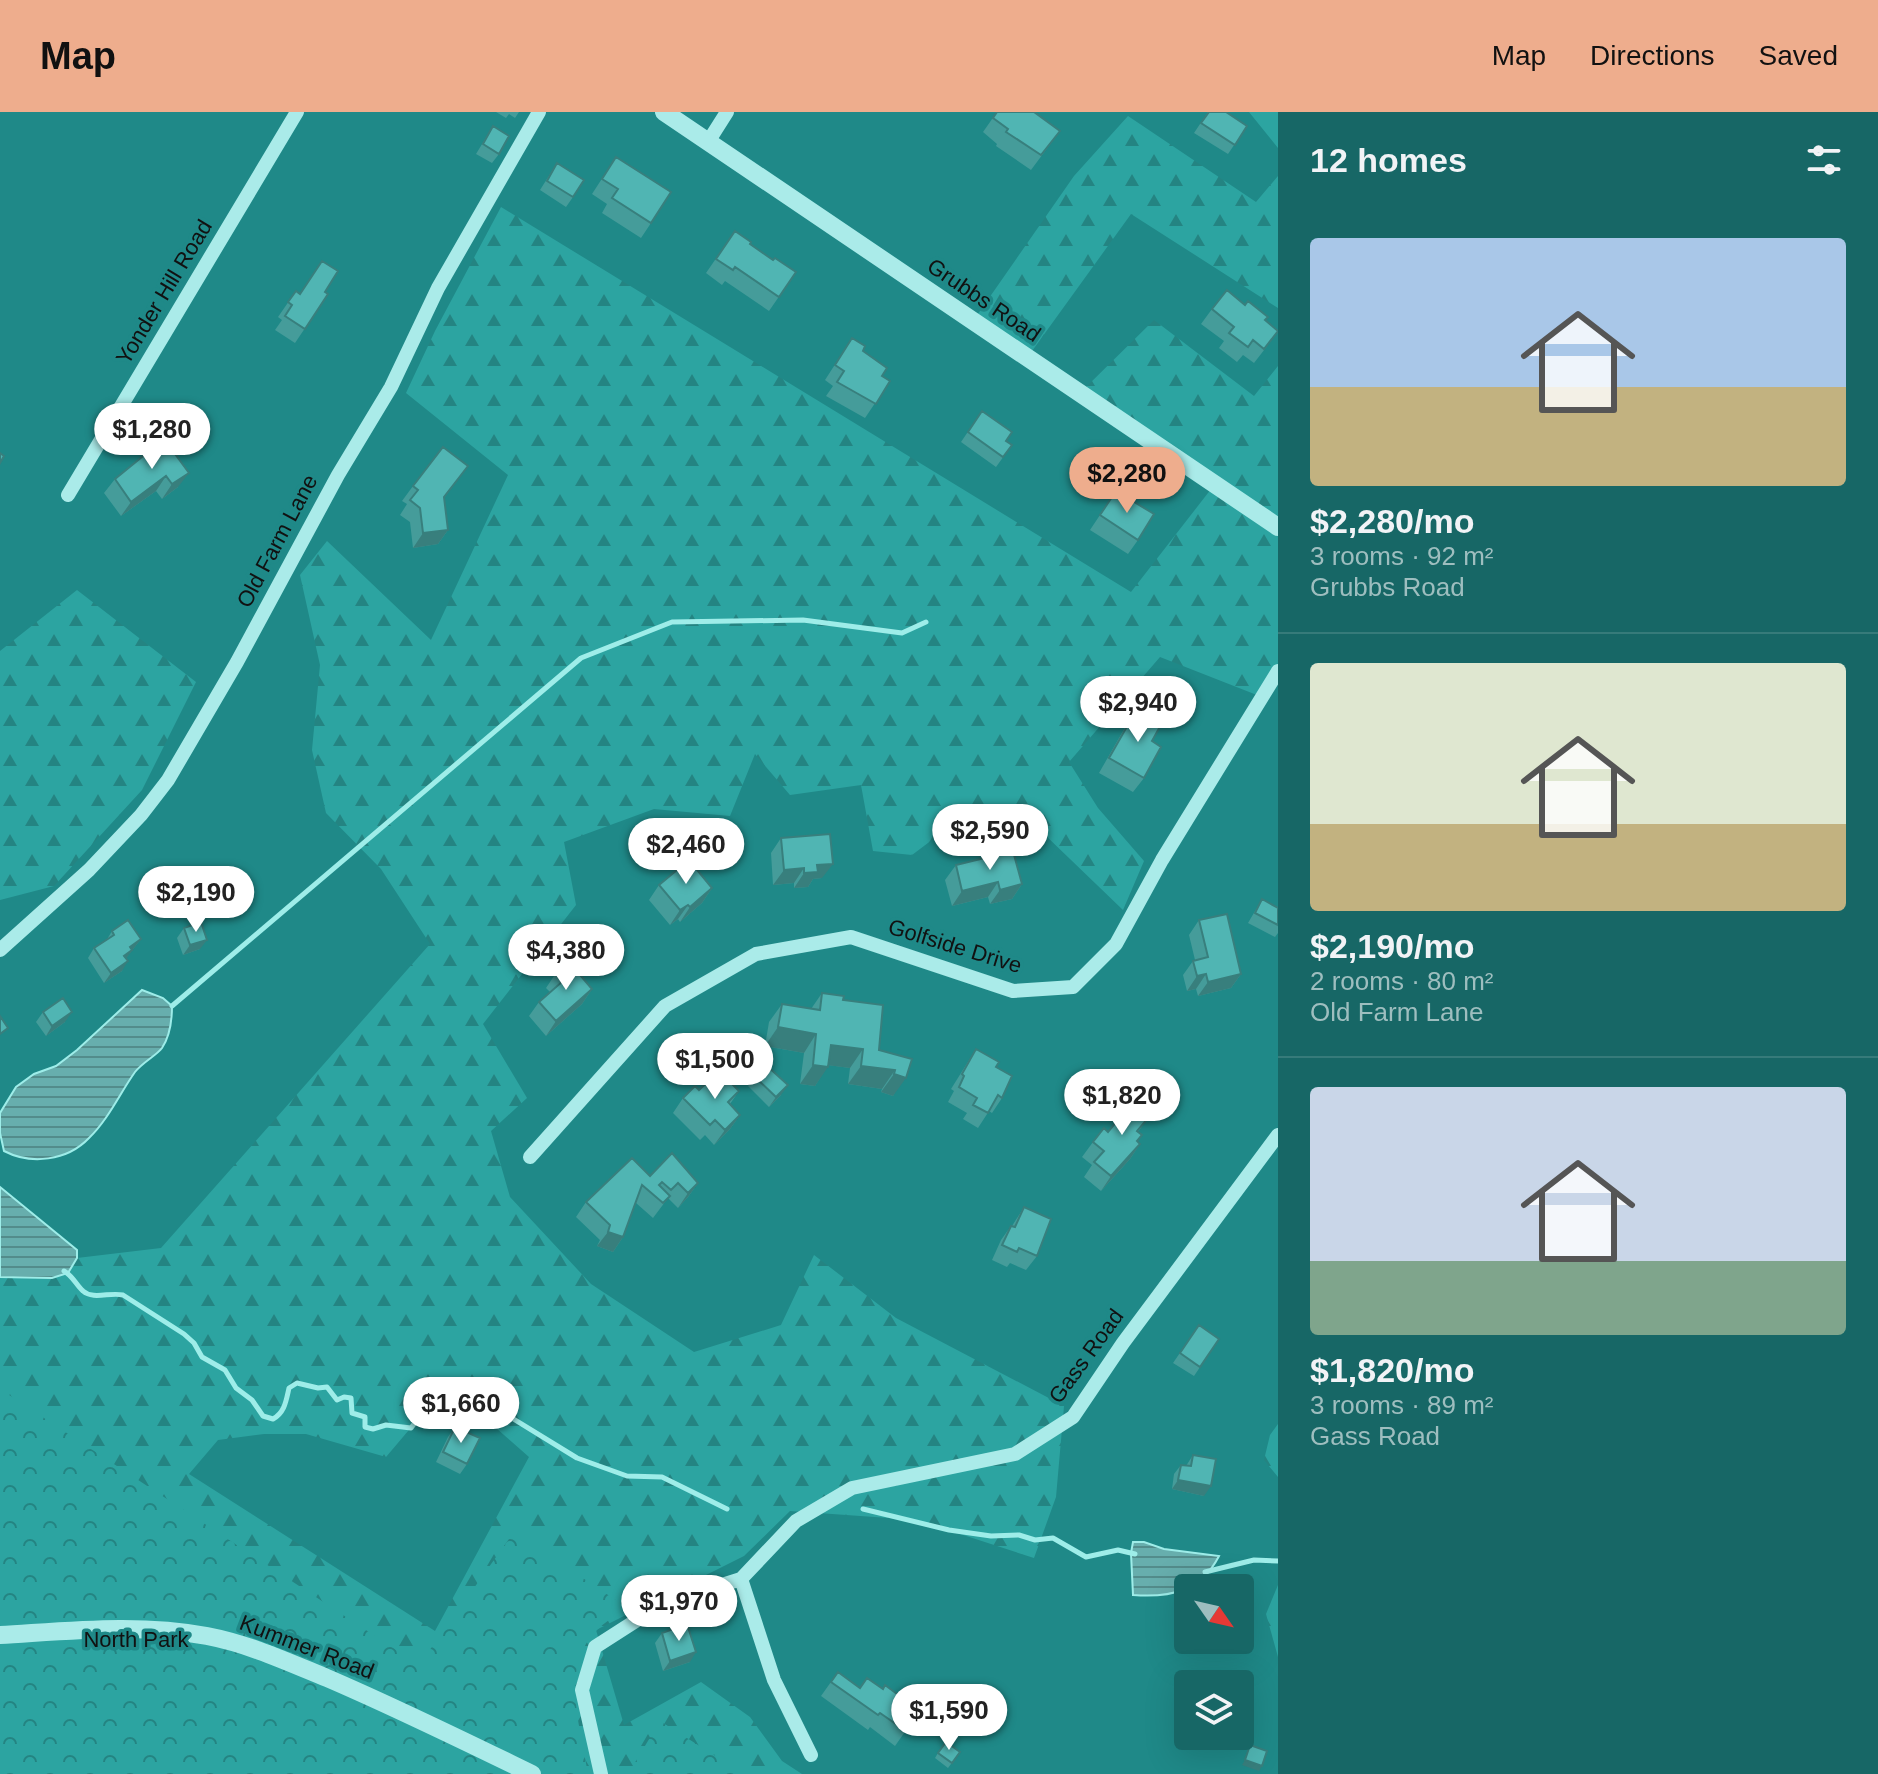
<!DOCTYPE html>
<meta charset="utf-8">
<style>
body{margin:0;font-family:Arial,sans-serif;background:#246f6f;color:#f1f3f6;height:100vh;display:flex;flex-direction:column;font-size:30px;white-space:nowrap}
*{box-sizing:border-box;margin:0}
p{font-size:26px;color:#9ebebf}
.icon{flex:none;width:44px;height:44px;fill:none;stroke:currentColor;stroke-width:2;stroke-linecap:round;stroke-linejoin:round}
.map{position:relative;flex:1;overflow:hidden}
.drawer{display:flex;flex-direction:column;background:#176766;width:600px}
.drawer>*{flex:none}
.needle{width:52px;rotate:124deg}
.buttons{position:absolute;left:1174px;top:1462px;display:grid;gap:16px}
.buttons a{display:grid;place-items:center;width:80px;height:80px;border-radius:8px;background:#176766;box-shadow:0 8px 32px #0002;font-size:40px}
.price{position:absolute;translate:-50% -68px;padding:0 18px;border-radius:28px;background:#fff;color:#222;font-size:26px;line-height:52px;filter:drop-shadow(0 2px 4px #0008)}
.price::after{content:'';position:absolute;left:50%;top:48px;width:24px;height:18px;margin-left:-12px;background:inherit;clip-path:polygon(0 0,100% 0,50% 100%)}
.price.selected{background:#eead8d;color:#111}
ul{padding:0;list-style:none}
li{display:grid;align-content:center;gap:16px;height:424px;padding:0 32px}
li+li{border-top:2px solid #367b7a}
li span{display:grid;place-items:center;height:248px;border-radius:8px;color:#555}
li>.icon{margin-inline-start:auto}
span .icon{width:144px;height:144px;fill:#fffc;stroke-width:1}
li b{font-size:34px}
h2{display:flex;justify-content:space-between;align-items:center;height:96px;padding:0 32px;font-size:34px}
header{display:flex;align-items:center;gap:48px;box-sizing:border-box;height:112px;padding:0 40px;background:#eead8d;color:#111}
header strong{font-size:38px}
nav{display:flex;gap:44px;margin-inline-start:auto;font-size:28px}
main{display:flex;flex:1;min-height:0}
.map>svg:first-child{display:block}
.forest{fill:url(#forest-firs);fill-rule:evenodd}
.park{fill:url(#park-crowns)}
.water{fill:url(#water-rules);stroke:#9eede9;stroke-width:2}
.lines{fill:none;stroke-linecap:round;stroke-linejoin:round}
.stream{stroke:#9eede9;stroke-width:5}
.minor{stroke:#aaebe9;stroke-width:14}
.tertiary{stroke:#aaebe9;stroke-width:18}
.wall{fill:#459c9a}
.shaded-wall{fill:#387f7d}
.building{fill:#50b5b3;stroke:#387f7d;stroke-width:2}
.labels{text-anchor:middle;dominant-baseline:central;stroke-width:7;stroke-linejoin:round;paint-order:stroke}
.street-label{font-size:22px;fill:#111;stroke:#1f8988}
.park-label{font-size:22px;fill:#111;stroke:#1f8988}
</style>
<header>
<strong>Map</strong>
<nav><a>Map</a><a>Directions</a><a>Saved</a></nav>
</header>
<main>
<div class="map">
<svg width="1278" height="1662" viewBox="0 0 1278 1662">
<defs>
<pattern id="forest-firs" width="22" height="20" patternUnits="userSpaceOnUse" patternTransform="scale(2)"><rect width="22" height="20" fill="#2ca4a1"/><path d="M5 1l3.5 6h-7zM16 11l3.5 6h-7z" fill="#248482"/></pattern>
<pattern id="park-crowns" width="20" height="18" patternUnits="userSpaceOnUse" patternTransform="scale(2)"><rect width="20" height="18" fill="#2ca4a1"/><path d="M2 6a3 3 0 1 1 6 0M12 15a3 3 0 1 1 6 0" fill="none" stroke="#248482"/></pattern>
<pattern id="water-rules" width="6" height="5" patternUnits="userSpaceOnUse" patternTransform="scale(2)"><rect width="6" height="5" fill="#67aead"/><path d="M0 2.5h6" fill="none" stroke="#538c8b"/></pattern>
</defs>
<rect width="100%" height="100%" fill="#1f8988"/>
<!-- forest -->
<path class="forest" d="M1249 0H1278V36Z
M1128 4 1256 90 1278 64V196L1131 102 1027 246 973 209 1074 64Z
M501 95 1131 480 1215 372 1080 281 1154 208 1254 284 1278 254V559L1262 585 1160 545 1069 650 1098 696 1144 749 1123 798 1043 721 977 694 912 743 873 739 861 673 790 683 755 642 730 704 654 697 564 730 576 793 483 912 527 986 491 1019 510 1085 591 1172 694 1240 781 1213 814 1143 896 1206 1064 1294 1056 1385 1034 1446 917 1408 790 1399 744 1444 596 1518 624 1613 701 1570 750 1605 782 1649 802 1662H532L0 1550V1165L52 1166 68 1161 77 1146 161 1136 430 832 381 757 326 701 312 638 320 553 300 463 327 429 431 528 508 363 406 281 435 219ZM447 1273 529 1345 435 1519 189 1362 218 1328 264 1322H306L386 1345Z
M77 478 196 570 142 678 54 774 0 788V539Z
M1278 1312V1365L1264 1348 1270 1323Z
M1278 1473V1545L1266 1502Z"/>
<!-- park -->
<path class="park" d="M0 1277 419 1553 514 1420 629 1497C552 1531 577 1597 588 1662H0Z
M660 1609 744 1662H628Z"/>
<!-- water -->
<path class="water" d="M142 878 163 886 172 894C172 907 170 924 162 936 157 943 143 950 135 960 120 981 108 1008 89 1026 67 1049 31 1053 4 1039L0 1021V1001L16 975 34 962 56 954 77 938Z
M0 1075 77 1138V1146L68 1161 52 1166 0 1165Z
M1133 1430H1144L1164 1437 1219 1444C1201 1479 1171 1486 1133 1483L1131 1441Z"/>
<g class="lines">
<!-- stream -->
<path class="stream" d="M172 894 581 546 672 510 803 508 902 521 926 510
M64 1159C73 1164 76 1173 83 1179 93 1188 110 1180 123 1183L184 1222 194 1231 202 1245 225 1258 236 1276 252 1288 263 1304 273 1307C285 1300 286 1289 289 1276L297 1271 318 1276 327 1275 337 1288 344 1285 351 1286 352 1301 365 1305V1315L373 1317 386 1313 411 1316 420 1304 447 1303 472 1294 502 1300 577 1346 627 1364 662 1365 727 1397
M863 1397 949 1418 991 1424 1019 1423 1035 1428 1053 1426 1086 1445 1118 1438 1135 1442
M1205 1460 1254 1448 1278 1449"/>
<!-- minor -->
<path class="minor" d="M708 30 727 0
M68 383 297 0
M0 838 89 758 141 703 168 668 237 550 338 363 391 275 438 176 539 0
M530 1045 665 894 756 842 851 825 1013 879 1073 875 1116 832 1162 748 1278 559
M741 1467 796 1409 852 1376 1015 1342 1073 1305 1123 1231 1278 1023
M601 1662 582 1578 595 1535 662 1492 741 1467 774 1568 811 1643"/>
<!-- tertiary -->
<path class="tertiary" d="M664 0 1278 415
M0 1523C68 1519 139 1511 207 1524 249 1532 288 1550 327 1566 397 1596 464 1629 532 1662"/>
</g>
<!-- wall -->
<path class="wall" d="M496 0H519L515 6 509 2 506 6Z
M997 0 1060 19 1031 58 996 34 997 32 983 20Z
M1208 0 1247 14 1228 42 1194 21Z
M493 14 499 42 492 51 476 42Z
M616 45 651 111 641 126 602 101 607 92 592 82Z
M557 51 573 85 566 95 540 78Z
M735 119 750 132 773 148 796 160 769 199 725 169 722 173 706 161Z
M296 179 300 182 325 180 328 182 295 231 275 218 282 208 278 205Z
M1212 197 1265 208 1268 233 1254 251 1243 243 1237 250 1219 236 1224 229 1201 212Z
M852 226 882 264 890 269 865 306 826 284 833 274 825 268Z
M982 299 1006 329 1012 333 996 355 961 330Z
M164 327 178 375 162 387 156 379 121 404 104 381 115 367Z
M468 354 444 386 448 418 438 432 413 436 410 410 400 403 407 392 402 389 413 374Z
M1116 379 1138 428 1128 442 1090 418Z
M1137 597 1152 629 1144 666 1133 680 1099 661 1127 612Z
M781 726 822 766 813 767 808 775 794 776V771L773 773 771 741Z
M956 753 1022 772 1012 787 990 792 988 785 952 794 945 768Z
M659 773 712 776 702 791 680 810 678 807 670 813 649 788Z
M1262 787 1278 796V821L1275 825 1248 811Z
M1199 808 1241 862 1231 876 1198 884 1196 877 1187 879 1183 863 1193 849 1195 848 1189 823Z
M184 816 200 837 183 843 177 826Z
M112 819 141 827 126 846 122 859 104 871 88 846 94 836 106 829Z
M556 861 592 877 582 892 546 924 529 904 539 890 550 880 546 876Z
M822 881 843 888 879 938 912 947 893 984 881 980 882 977 848 972 850 956 828 953 815 974 800 972 804 941 765 934 769 910 782 892 811 897Z
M43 900 65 910 46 924 36 910Z
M976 937 996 955 1002 986 992 1001 989 999 978 1016 963 1007 967 1001 948 990 954 979 951 977Z
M755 965 781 983 769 995 748 974Z
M699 978 739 979 730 992 740 1003 730 1017 714 1033 705 1023 700 1028 673 1001 683 986Z
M1143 1013 1138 1020 1142 1023 1137 1030 1140 1032 1130 1047 1101 1079 1084 1065 1092 1053 1082 1045 1093 1030 1108 1020Z
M650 1064 698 1071 688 1085 678 1096 668 1086 653 1106 636 1091 623 1125 613 1140 597 1134 600 1128 576 1105 586 1090Z
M1024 1095 1037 1144 1026 1158 1010 1151 1007 1155 992 1148 1001 1128 1011 1114H1012Z
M1199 1213 1219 1227 1194 1264 1173 1251Z
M455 1315 467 1352 460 1362 436 1350 448 1325Z
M1193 1343 1204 1384 1172 1377 1174 1362 1181 1353 1186 1354Z
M662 1521 690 1550 663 1559 655 1531Z
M838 1560 860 1576 883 1577 919 1600 895 1634 870 1615 868 1618 821 1584Z
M960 1640 948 1656 935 1646 938 1641Z"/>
<!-- shaded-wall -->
<path class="shaded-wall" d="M189 361 178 375 162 387 172 372Z
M166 364 156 379 121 404 131 390Z
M448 418 438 432 413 436 423 421Z
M833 752 822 766 813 767 808 775 794 776 804 761 817 753Z
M804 756 794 771 773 773 784 758Z
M998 770 988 785 952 794 962 779Z
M1022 772 1012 787 990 792 1000 778Z
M712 776 702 791 680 810 690 795Z
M688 793 678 807 670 813 680 798Z
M141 827 125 848 117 853 130 835Z
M207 828 200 837 183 843 190 833Z
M128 849 122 859 104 871 111 861Z
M1206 862 1196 877 1187 879 1197 864Z
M1241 862 1231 876 1198 884 1208 870Z
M592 877 582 892 546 924 556 909Z
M72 900 65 910 46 924 52 914Z
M778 915 816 922 804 941 765 934Z
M831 933 863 937 850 956 818 952Z
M813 953 828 955 815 974 800 972Z
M861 954 895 958 882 977 848 972Z
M894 962 906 966 893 984 881 980Z
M788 973 781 983 769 995 776 985Z
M740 1003 730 1017 714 1033 725 1018Z
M1140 1032 1130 1047 1101 1079 1111 1064Z
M698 1071 688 1085 678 1096 688 1081Z
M608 1120 623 1125 613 1140 597 1134Z
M1178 1368 1211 1374 1204 1384 1172 1377Z
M696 1540 690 1550 663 1559 670 1549Z
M1245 1648 1262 1654 1259 1659 1242 1653Z"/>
<!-- building -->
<path class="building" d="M997 0H1034L1060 19 1041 43 1006 20 1008 17 993 6Z
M1209 0H1226L1247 14 1235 33 1201 11Z
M493 14 509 24 499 42 483 32Z
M616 45 671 80 651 111 612 86 618 77 602 67Z
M557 51 584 68 573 85 547 69Z
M735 119 751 130 750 132 773 148 775 146 796 160 779 185 735 155 733 158 716 147Z
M322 149 338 159 325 180 328 182 305 217 285 204 292 193 288 190 296 179 300 182Z
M1227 178 1245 193 1248 189 1268 205 1265 208 1278 219 1264 237 1253 228 1248 235 1229 221 1234 215 1212 197Z
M852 226 865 234 863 239 887 256 882 264 890 269 876 292 837 270 844 259 835 253Z
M982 299 1012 320 1006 329 1012 333 1003 345 968 320Z
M164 327 189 361 172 372 166 364 131 390 115 367Z
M443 335 468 354 444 385 448 418 423 421 420 396 410 388 418 378 413 374Z
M0 341 4 344 0 351Z
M1116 379 1154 402 1138 428 1100 403Z
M1137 597 1162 611 1152 629 1161 635 1144 666 1109 646Z
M830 722 833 752 817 753 818 760 804 761V756L784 758 781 726Z
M1013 739 1022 772 1000 778 998 770 962 779 956 753Z
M689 748 712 776 690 795 688 793 680 798 659 773Z
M1262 787 1278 796V813L1255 801Z
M1227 802 1241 862 1208 870 1206 862 1197 864 1193 849 1208 845 1199 808Z
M128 808 141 827 130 835 132 838 124 844 128 849 111 861 94 836 114 823 112 819Z
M201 810 207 828 190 833 184 816Z
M569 850 592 877 556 909 539 890 563 869 556 861Z
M822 881 844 884 843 888 883 893 879 938 912 947 906 966 894 962 895 958 861 954 863 937 831 933 828 955 813 953 816 922 778 915 782 892 820 898Z
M63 886 72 900 52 914 43 900Z
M0 904 8 916 0 922Z
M976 937 999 950 996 955 1012 964 1002 986 998 983 988 1001 973 993 977 986 959 975 964 964 962 962Z
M766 953 788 973 776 985 755 965Z
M719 959 739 979 728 990 740 1003 725 1018 715 1008 710 1013 683 986 695 974 699 978Z
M1137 985 1154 999 1137 1019 1142 1023 1137 1029 1140 1032 1111 1064 1094 1050 1104 1039 1093 1030 1104 1016 1108 1020Z
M672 1041 698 1071 688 1081 678 1071 671 1078 662 1070 659 1073 670 1084 663 1091 642 1073 623 1125 608 1120 610 1113 586 1090 632 1046 650 1064Z
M1024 1095 1051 1107 1037 1144 1019 1136 1017 1140 1002 1133 1011 1114 1015 1115Z
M1199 1213 1219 1227 1200 1255 1180 1241Z
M455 1315 480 1326 467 1352 443 1340Z
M1193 1343 1216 1347 1211 1374 1178 1368 1181 1353 1191 1354Z
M687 1512 696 1540 670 1549 662 1521Z
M838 1560 860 1576 867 1566 883 1577 885 1573 905 1588 904 1590 919 1600 906 1619 880 1601 878 1603 831 1570Z
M946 1630 960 1640 952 1651 938 1641Z
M1250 1633 1267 1639 1262 1654 1245 1648Z"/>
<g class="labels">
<!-- street labels -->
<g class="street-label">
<text transform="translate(164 180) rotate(-59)">Yonder Hill Road</text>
<text transform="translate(984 188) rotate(34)">Grubbs Road</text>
<text transform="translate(277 429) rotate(-62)">Old Farm Lane</text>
<text transform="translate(955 834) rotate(17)">Golfside Drive</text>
<text transform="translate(1086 1244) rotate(-54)">Gass Road</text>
<text transform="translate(307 1535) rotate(21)">Kummer Road</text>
</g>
<!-- park labels -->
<g class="park-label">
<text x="136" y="1527">North Park</text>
</g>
</g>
</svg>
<div class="buttons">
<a><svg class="needle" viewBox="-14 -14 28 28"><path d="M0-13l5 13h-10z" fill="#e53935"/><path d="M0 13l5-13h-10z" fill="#9ebebf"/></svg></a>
<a><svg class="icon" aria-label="layers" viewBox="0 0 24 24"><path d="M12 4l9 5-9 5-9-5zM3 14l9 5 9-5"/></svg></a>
</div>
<b class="price" style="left:152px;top:359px">$1,280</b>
<b class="price selected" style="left:1127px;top:403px">$2,280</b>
<b class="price" style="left:1138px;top:632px">$2,940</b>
<b class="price" style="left:990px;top:760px">$2,590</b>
<b class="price" style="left:686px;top:774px">$2,460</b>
<b class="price" style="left:196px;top:822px">$2,190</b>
<b class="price" style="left:566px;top:880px">$4,380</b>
<b class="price" style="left:715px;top:989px">$1,500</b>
<b class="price" style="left:1122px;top:1025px">$1,820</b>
<b class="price" style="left:461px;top:1333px">$1,660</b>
<b class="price" style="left:679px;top:1531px">$1,970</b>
<b class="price" style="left:949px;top:1640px">$1,590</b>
</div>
<section class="drawer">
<h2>12 homes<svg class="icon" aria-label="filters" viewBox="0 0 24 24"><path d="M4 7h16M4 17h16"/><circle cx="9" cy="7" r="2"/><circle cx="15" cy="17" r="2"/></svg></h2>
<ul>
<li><span style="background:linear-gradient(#a9c7e8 60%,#c2b280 0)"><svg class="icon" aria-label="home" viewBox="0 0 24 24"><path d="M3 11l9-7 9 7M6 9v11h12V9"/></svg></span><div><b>$2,280/mo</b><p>3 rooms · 92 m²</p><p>Grubbs Road</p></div></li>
<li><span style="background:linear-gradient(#dfe7d0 65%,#c2b280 0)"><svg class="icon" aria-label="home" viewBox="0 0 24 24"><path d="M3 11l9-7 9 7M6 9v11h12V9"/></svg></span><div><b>$2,190/mo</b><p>2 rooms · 80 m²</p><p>Old Farm Lane</p></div></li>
<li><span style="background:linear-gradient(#c9d6e8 70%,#7fa58c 0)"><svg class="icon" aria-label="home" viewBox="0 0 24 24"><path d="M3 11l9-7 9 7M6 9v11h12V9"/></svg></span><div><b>$1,820/mo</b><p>3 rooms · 89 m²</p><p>Gass Road</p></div></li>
</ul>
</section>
</main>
